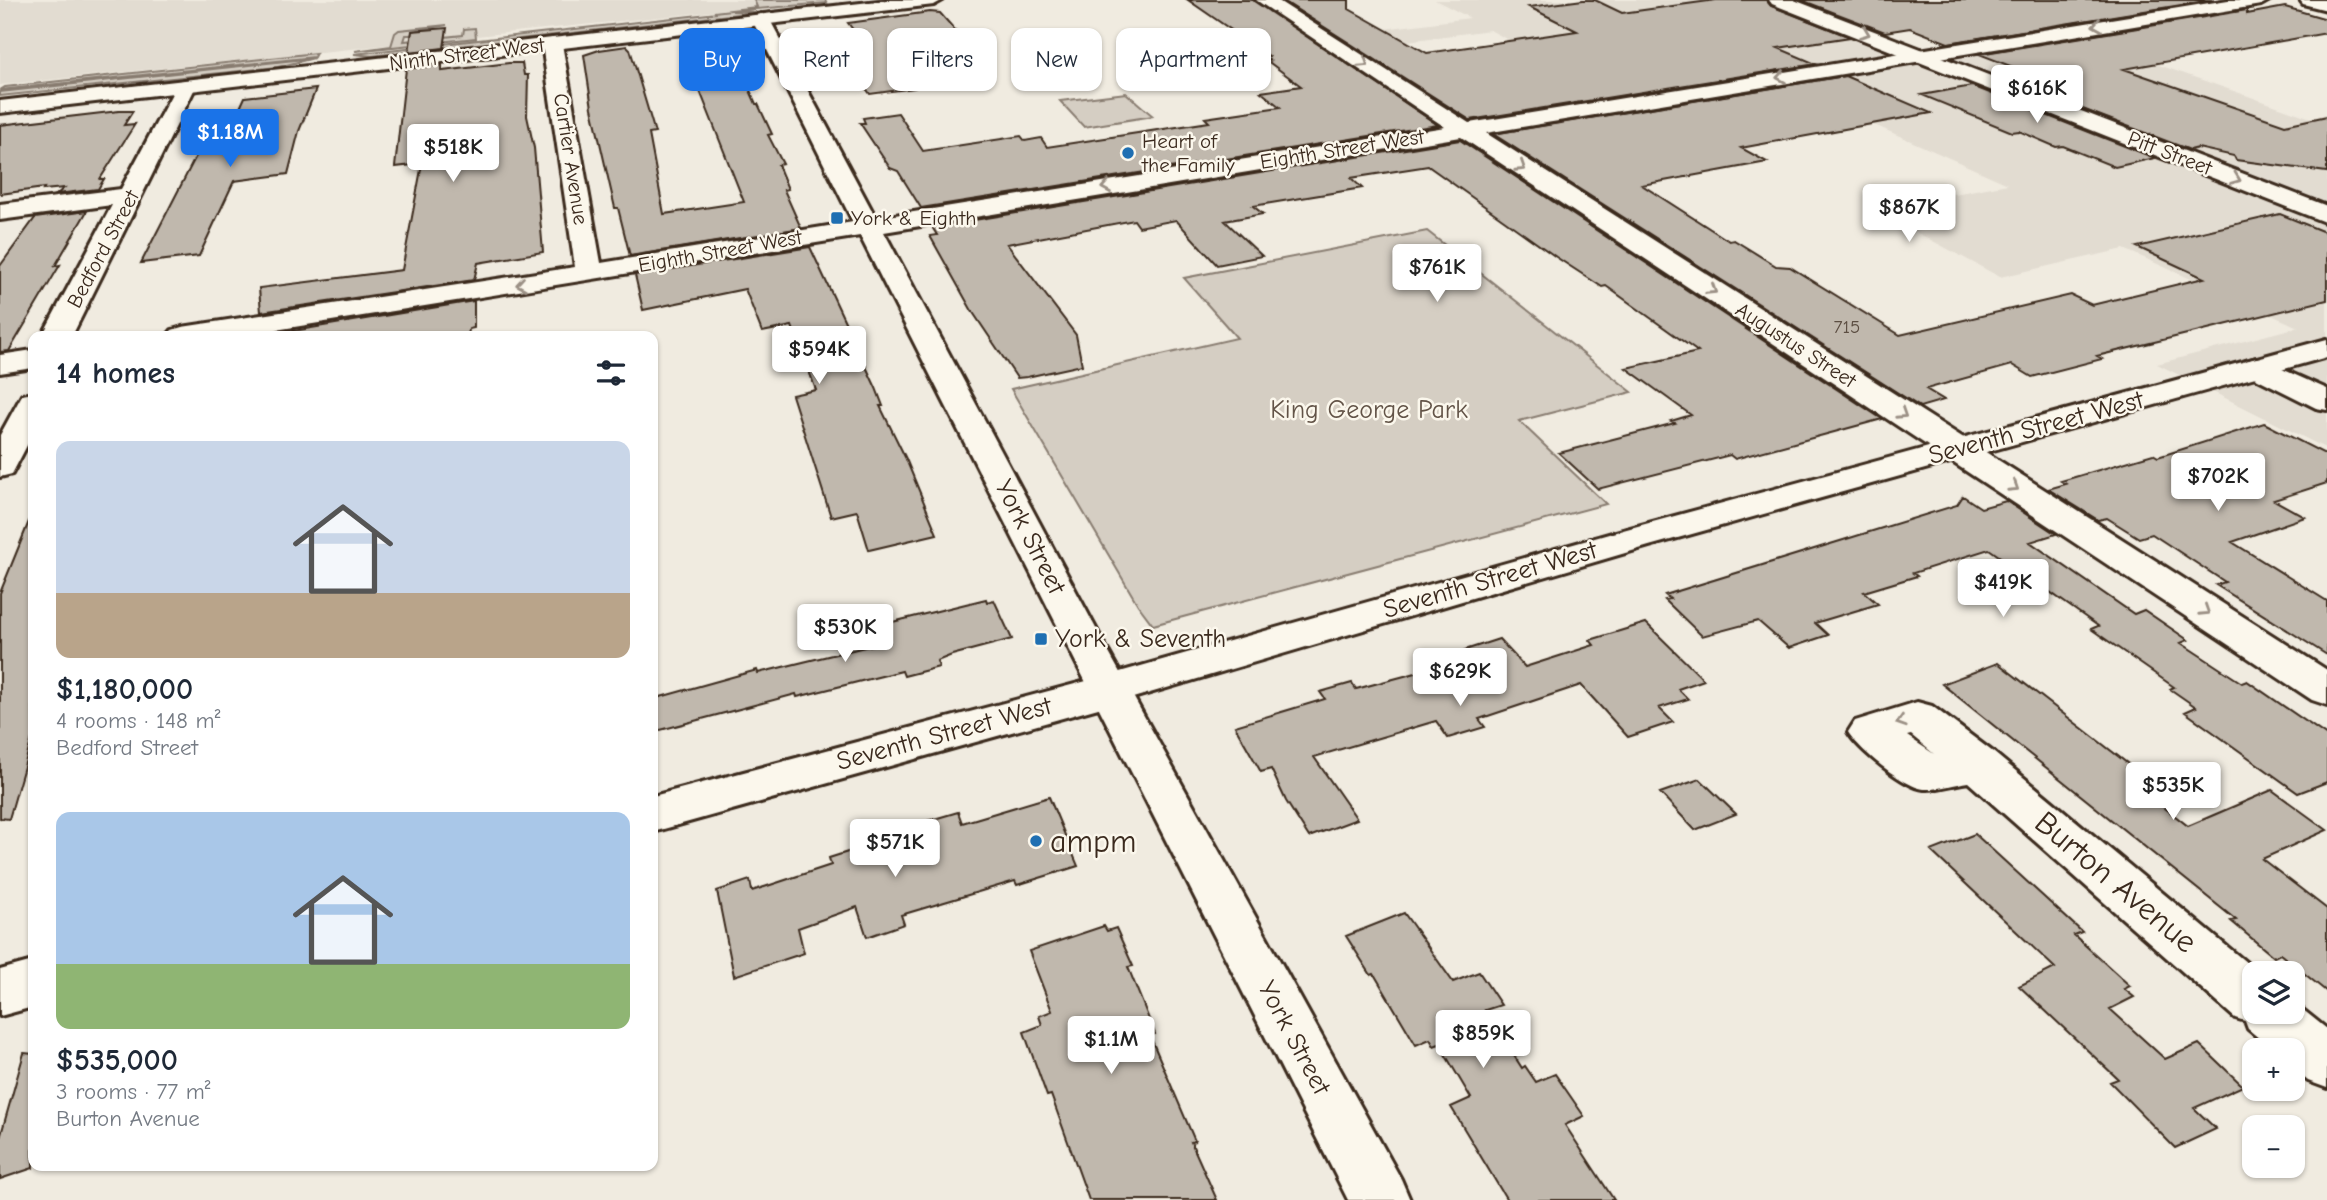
<!DOCTYPE html>
<meta charset="utf-8">
<style>
body{margin:0;font-family:"Comic Neue",sans-serif;background:#f2f2f3;color:#1f2937;height:100vh;display:flex;flex-direction:column;font-size:26px;white-space:nowrap}
*{box-sizing:border-box;margin:0}
p{font-size:23px;color:#747a83}
.icon{flex:none;width:38px;height:38px;fill:none;stroke:currentColor;stroke-width:2;stroke-linecap:round;stroke-linejoin:round}
.map{position:relative;flex:1;overflow:hidden}
.sheet{position:absolute;left:28px;top:331px;width:630px;height:840px;display:flex;flex-direction:column;background:#fff;border-radius:14px;box-shadow:0 2px 5px #0004}
.sheet>*{flex:none}
.hud{position:absolute;left:679px;top:28px;width:665px;height:63px;display:flex;gap:14px}
.tools{position:absolute;left:2242px;top:961px;display:grid;gap:14px}
.tools a{display:grid;place-items:center;width:63px;height:63px;border-radius:14px;background:#fff;box-shadow:0 2px 5px #0004;font-size:35px}
.price{position:absolute;translate:-50% -60px;padding:0 16px;border-radius:7px;background:#fff;color:#222;font-size:23px;line-height:46px;filter:drop-shadow(0 2px 4px #0008)}
.price::after{content:'';position:absolute;left:50%;top:42px;width:21px;height:16px;margin-left:-10px;background:inherit;clip-path:polygon(0 0,100% 0,50% 100%)}
.price.current{background:#1a73e8;color:#fff}
ul{padding:0;list-style:none}
li{display:grid;align-content:center;gap:14px;height:371px;padding:0 28px}
li span{display:grid;place-items:center;height:217px;border-radius:14px;color:#555}
li>.icon{margin-inline-start:auto}
span .icon{width:126px;height:126px;fill:#fffc;stroke-width:1}
li b{font-size:30px}
h2{display:flex;justify-content:space-between;align-items:center;height:84px;padding:0 28px;font-size:30px}
.tag{padding:0 24px;border-radius:14px;background:#fff;box-shadow:0 2px 5px #0004;font-size:24px;line-height:63px}
.tag.current{background:#1a73e8;color:#fff}
.map>svg:first-child{display:block}
.built{fill:#e2dcd1}
.green{fill:#d5cec3;stroke:#887c70;stroke-width:2}
.building{fill:#c0b8ad;stroke:#3b2a1e;stroke-width:2}
.lines{fill:none;stroke-linecap:round;stroke-linejoin:round}
.minor-casing{stroke:#3b2a1e;stroke-width:6}
.tertiary-casing{stroke:#3b2a1e;stroke-width:6}
.secondary-casing{stroke:#3b2a1e;stroke-width:6}
.minor{fill:#fbf7ec;fill-rule:evenodd}
.tertiary{fill:#fbf7ec;fill-rule:evenodd}
.secondary{fill:#fbf7ec;fill-rule:evenodd}
.oneway{stroke:#9b9085}
.poi-dot{fill:#1f6fb2;stroke:#fbf7ec;stroke-width:2.5}
.labels{text-anchor:middle;dominant-baseline:central;stroke-width:5;stroke-linejoin:round;paint-order:stroke}
.far-number-label{font-size:19px;fill:#5c4e42}
.far-street-label{font-size:21px;fill:#3b2a1e;stroke:#fbf7ec}
.far-poi-label{font-size:21px;fill:#3b2a1e;stroke:#fbf7ec;text-anchor:start}
.park-label{font-size:26px;fill:#625347;stroke:#fbf7ec}
.street-label{font-size:26px;fill:#3b2a1e;stroke:#fbf7ec}
.poi-label{font-size:26px;fill:#3b2a1e;stroke:#fbf7ec;text-anchor:start}
.near-poi-label{font-size:32px;fill:#3b2a1e;stroke:#fbf7ec;text-anchor:start}
.near-street-label{font-size:32px;fill:#3b2a1e;stroke:#fbf7ec}
</style>
<div class="map">
<svg width="2327" height="1200" viewBox="0 0 2327 1200">
<rect width="100%" height="100%" fill="#f0ebe0"/>
<filter id="ink" filterUnits="userSpaceOnUse"><feTurbulence type="fractalNoise" baseFrequency=".0143" numOctaves="2"/><feDisplacementMap in="SourceGraphic" scale="14" xChannelSelector="R" yChannelSelector="G"/><feConvolveMatrix kernelMatrix="1 2 1 2 8 2 1 2 1" color-interpolation-filters="sRGB"/></filter>
<g filter="url(#ink)">
<!-- built -->
<path class="built" d="M0 0H754L758 7 0 85Z
M1435 0H1755L1887 52 1615 98 1490 30 1355 48 1336 35 1470 18Z
M2073 35 2311 118 2327 114V449L2157 364 2298 327 2124 249 2000 277 1873 209 2008 184 1784 85Z"/>
<!-- green -->
<path class="green" d="M754 0H825L827 3 732 11 756 12 372 56 354 54 717 13 714 12 757 7Z
M447 25 413 31 411 35H406L404 41 463 35 464 29 475 28 476 38 355 51 391 46 395 33 399 30Z
M316 53 314 57 0 90 5 87Z
M314 58 278 67 0 96V92Z
M1126 93 1153 116 1084 127 1060 101Z
M1427 231 1632 392 1519 421 1606 504 1153 625 1138 605 1011 389 1237 338 1184 278Z"/>
<!-- building -->
<path class="building" d="M1188 0H1254L1438 125 921 208 898 171 890 168 860 123H865L863 118 898 113 923 151 1021 136 1025 141 1041 138 1047 147 1209 122 1205 118 1280 107 1261 92 1301 86 1266 60H1269L1265 57 1269 56Z
M1282 0H1349V9L1427 53 1577 31 1529 7 1583 0H1595L1622 13 1716 0H1766L1771 6 1850 37 1778 48 1816 64 1470 120Z
M1801 0H2212L1948 43 1910 28 1885 32Z
M2285 7 2327 19V33L2124 69 2285 125 2327 116V172L2236 160 2234 156 2198 148 2190 150 2007 80 2026 72 1979 54 2247 10V14Z
M930 12 940 13 985 64 904 74 914 88 870 94 842 54 857 53 843 33 854 31 848 23Z
M447 28 444 48 409 52 412 31Z
M711 37 727 38 756 104H758L772 134 768 135 783 164 778 165 788 189 784 190 801 228 630 256 618 208H615L592 108 584 55 599 50 627 46 630 49 655 133 649 134 664 214 744 202 681 43Z
M509 63H522L524 75H528L527 116 534 148 543 252 478 263 474 280 261 312 259 288 402 270 422 164 395 167 406 69 442 65V71Z
M1845 76 1931 113 1741 148 1767 162 1642 185 1729 241 1734 240 1776 266 1790 267 1900 335 2071 295 2092 305 2204 278 2137 247 2280 214 2327 233V300L2097 356 2102 359 2032 377 2012 365 1926 389 1944 400 1920 407 1493 134Z
M1972 86 2155 158 2115 167 2063 146 2056 147 2019 131 2012 132 1922 95Z
M316 89 299 131 288 174 234 181 199 256 141 263 213 123 234 121 245 97Z
M119 111H133L124 125 135 124 100 179H104L98 189 57 194 64 188 43 190 44 188 0 194V125Z
M1460 140 1882 419 1735 459 1730 455 1598 489 1559 453 1675 423 1671 421 1691 415 1626 368 1698 352 1606 286 1602 287 1556 257 1428 166 1351 178 1362 188 1253 206 1263 214 1225 221 1262 256 1217 265 1176 220 1139 227 1134 220 1007 244 1076 335 1082 365 1027 377 1017 378 972 311 930 236 937 235 932 227Z
M87 211 55 266 60 265 9 351 0 352V266L35 218Z
M810 247 876 388 883 406H880L906 459 937 534 869 550 857 511 831 517 792 395 816 390 792 326 762 332 745 289 643 310 635 275Z
M474 301V328L469 329 468 336H263Z
M2264 423 2327 455V483L2274 500 2305 517 2232 542 2327 601V655L2216 585 2225 582 2152 534 2139 538 2107 518 2098 520 2048 489 2066 484 2061 481 2153 454 2158 457Z
M1963 496 1981 508 2006 501 2056 534 2030 542 2134 614 2144 610 2188 640 2181 643 2242 683 2247 681 2327 736V782L2298 793 2185 712 2196 707 2170 689 2174 687 2091 629 2098 626 1989 549 1913 573 1917 576 1864 592 1878 604 1815 623 1828 635 1789 648 1758 621 1702 636 1665 600 1670 599 1665 595 1957 505Z
M32 514 33 735 9 819 0 818V593Z
M986 599 987 602 994 600 1012 639 952 655 937 661 939 667 904 676 902 671 797 697 796 694 653 732V699L757 670 758 673 873 645 868 628Z
M1646 623 1704 680 1678 689 1688 699 1659 708 1673 722 1628 737 1581 685 1479 719 1485 727 1448 738 1436 721 1314 757 1357 819 1309 837 1286 801 1271 769 1261 772 1235 726 1325 699 1320 692 1352 683 1356 689 1472 658 1465 650 1499 639 1525 667 1594 645 1590 640Z
M1998 663 2145 777 2132 782 2188 826 2272 790 2327 830 2262 859 2327 909V992L2280 954 2274 957 2231 921 2236 920 1942 684Z
M1700 779 1736 814 1695 830 1660 793Z
M1049 797 1078 866 1017 885 1015 881 901 915 904 924 867 937 857 907 798 928 804 953 734 976 717 891 750 880 752 891 831 865 829 858 895 837 893 831 958 812 962 823Z
M1975 834 2082 932 2074 935 2130 986 2124 989 2134 997 2110 1009 2165 1059 2199 1044 2243 1086 2194 1108 2216 1129 2175 1148 2110 1082 2118 1079 2019 986 2055 968 1931 851Z
M1404 913 1453 982 1479 972 1501 1005 1485 1010 1522 1068 1525 1066 1536 1082 1555 1074 1584 1116 1565 1125 1614 1200H1507L1451 1107 1471 1098 1439 1044 1434 1046 1430 1039 1416 1045 1374 974 1371 975 1346 936Z
M1104 926 1107 931 1116 928 1133 966 1128 967 1155 1034 1150 1036 1195 1141 1191 1142 1217 1200H1089L1051 1095 1047 1096 1024 1032 1042 1025 1039 1016 1052 1011 1029 951Z
M24 1053 33 1054V1168L0 1179V1138Z"/>
<g class="lines">
<!-- minor casing -->
<g class="minor-casing">
<path id="minor" d="M1256 0H1277L1469 123 2228 0H2270L2261 5 1486 133 2327 670V705L2312 700 1461 137 884 232 1108 651 1401 1179 1410 1200H1348L860 236 238 336H167L172 330 182 327 575 267 542 44 552 38 562 44 601 263 853 222 752 20 761 14 770 20 876 218 1445 127Z
M186 80 193 82 196 86 72 336H42L112 205 0 220V204L121 189 176 86 179 82Z
M33 350V368L0 373V355Z
M2257 358 2327 389V410L2316 408 2246 373 2242 367 2246 361Z
M33 393V434L12 474 0 477V435L22 395Z
M1917 702 1932 706 1993 752 2259 973H2254V1012H2292V1001L2327 1029V1088L2308 1081 2292 1068V1050H2273L2248 1029 2245 1021 2235 1018 1968 782C1955 784 1937 790 1924 789 1904 787 1858 749 1848 732L1855 721ZM1911 735 1934 754 1907 736Z"/>
</g>
<!-- tertiary casing -->
<g class="tertiary-casing">
<path id="tertiary" d="M1769 0H1794L2327 206V223L1772 4Z
M2300 0H2327V10L2303 4Z
M2327 339V357L1649 546 1109 705 653 832V796L1109 675 1623 530Z
M33 961V1007L0 1016V970Z"/>
</g>
<!-- secondary casing -->
<g class="secondary-casing">
<path id="secondary" d="M887 0H943L934 5 0 113V101Z"/>
</g>
<!-- minor -->
<use href="#minor" class="minor"/>
<!-- tertiary -->
<use href="#tertiary" class="tertiary"/>
<!-- secondary -->
<use href="#secondary" class="secondary"/>
</g>
<!-- one-way arrows -->
<defs><path id="oneway-chevron" d="M-2-3.5L2.5 0L-2 3.5" fill="none" stroke-width="1.6" stroke-linecap="round" stroke-linejoin="round" transform="scale(1.75)"/></defs>
<g class="oneway">
<use href="#oneway-chevron" transform="translate(2097 25) rotate(171)"/>
<use href="#oneway-chevron" transform="translate(1865 33) rotate(21)"/>
<use href="#oneway-chevron" transform="translate(1364 63) rotate(33)"/>
<use href="#oneway-chevron" transform="translate(1781 77) rotate(171)"/>
<use href="#oneway-chevron" transform="translate(1521 167) rotate(33)"/>
<use href="#oneway-chevron" transform="translate(2236 179) rotate(21)"/>
<use href="#oneway-chevron" transform="translate(1106 187) rotate(171)"/>
<use href="#oneway-chevron" transform="translate(521 284) rotate(171)"/>
<use href="#oneway-chevron" transform="translate(1712 290) rotate(33)"/>
<use href="#oneway-chevron" transform="translate(1902 414) rotate(33)"/>
<use href="#oneway-chevron" transform="translate(2014 487) rotate(33)"/>
<use href="#oneway-chevron" transform="translate(2205 611) rotate(33)"/>
<use href="#oneway-chevron" transform="translate(1901 722) rotate(162)"/>
</g>
</g>
<!-- markers -->
<g class="poi-dot">
<circle cx="1128" cy="153" r="7"/>
<rect x="830" y="211" width="14" height="14" rx="3.5"/>
<rect x="1034" y="632" width="14" height="14" rx="3.5"/>
<circle cx="1036" cy="841" r="7"/>
</g>
<g class="labels">
<!-- far-number labels -->
<g class="far-number-label">
<text x="1847" y="327">715</text>
</g>
<!-- far-street labels -->
<g class="far-street-label">
<text transform="translate(467 54) rotate(-7)">Ninth Street West</text>
<text transform="translate(1342 149) rotate(-9)">Eighth Street West</text>
<text transform="translate(2170 153) rotate(21)">Pitt Street</text>
<text transform="translate(571 159) rotate(81)">Cartier Avenue</text>
<text transform="translate(103 249) rotate(-62)">Bedford Street</text>
<text transform="translate(720 251) rotate(-10)">Eighth Street West</text>
<text transform="translate(1796 345) rotate(33)">Augustus Street</text>
</g>
<!-- far-poi labels -->
<g class="far-poi-label">
<text x="1142" y="141">Heart of<tspan x="1142" dy="24">the Family</tspan></text>
<text x="851" y="218">York &amp; Eighth</text>
</g>
<!-- park labels -->
<g class="park-label">
<text x="1369" y="410">King George Park</text>
</g>
<!-- street labels -->
<g class="street-label">
<text transform="translate(2036 428) rotate(-15)">Seventh Street West</text>
<text transform="translate(1030 537) rotate(63)">York Street</text>
<text transform="translate(1490 580) rotate(-16)">Seventh Street West</text>
<text transform="translate(944 734) rotate(-15)">Seventh Street West</text>
<text transform="translate(1294 1038) rotate(62)">York Street</text>
</g>
<!-- poi labels -->
<g class="poi-label">
<text x="1055" y="639">York &amp; Seventh</text>
</g>
<!-- near-poi labels -->
<g class="near-poi-label">
<text x="1050" y="841">ampm</text>
</g>
<!-- near-street labels -->
<g class="near-street-label">
<text transform="translate(2116 882) rotate(40)">Burton Avenue</text>
</g>
</g>
</svg>
<div class="tools">
<a><svg class="icon" aria-label="layers" viewBox="0 0 24 24"><path d="M12 4l9 5-9 5-9-5zM3 14l9 5 9-5"/></svg></a>
<a>+</a>
<a>−</a>
</div>
<b class="price" style="left:2037px;top:125px">$616K</b>
<b class="price current" style="left:230px;top:169px">$1.18M</b>
<b class="price" style="left:453px;top:184px">$518K</b>
<b class="price" style="left:1909px;top:244px">$867K</b>
<b class="price" style="left:1437px;top:304px">$761K</b>
<b class="price" style="left:819px;top:386px">$594K</b>
<b class="price" style="left:2218px;top:513px">$702K</b>
<b class="price" style="left:2003px;top:619px">$419K</b>
<b class="price" style="left:845px;top:664px">$530K</b>
<b class="price" style="left:1460px;top:708px">$629K</b>
<b class="price" style="left:2173px;top:822px">$535K</b>
<b class="price" style="left:895px;top:879px">$571K</b>
<b class="price" style="left:1483px;top:1070px">$859K</b>
<b class="price" style="left:1111px;top:1076px">$1.1M</b>
<div class="hud">
<a class="tag current">Buy</a>
<a class="tag">Rent</a>
<a class="tag">Filters</a>
<a class="tag">New</a>
<a class="tag">Apartment</a>
</div>
<section class="sheet">
<h2>14 homes<svg class="icon" aria-label="filters" viewBox="0 0 24 24"><path d="M4 7h16M4 17h16"/><circle cx="9" cy="7" r="2"/><circle cx="15" cy="17" r="2"/></svg></h2>
<ul>
<li><span style="background:linear-gradient(#c9d6e8 70%,#b9a48a 0)"><svg class="icon" aria-label="home" viewBox="0 0 24 24"><path d="M3 11l9-7 9 7M6 9v11h12V9"/></svg></span><div><b>$1,180,000</b><p>4 rooms · 148 m²</p><p>Bedford Street</p></div></li>
<li><span style="background:linear-gradient(#a9c7e8 70%,#8fb573 0)"><svg class="icon" aria-label="home" viewBox="0 0 24 24"><path d="M3 11l9-7 9 7M6 9v11h12V9"/></svg></span><div><b>$535,000</b><p>3 rooms · 77 m²</p><p>Burton Avenue</p></div></li>
</ul>
</section>
</div>
